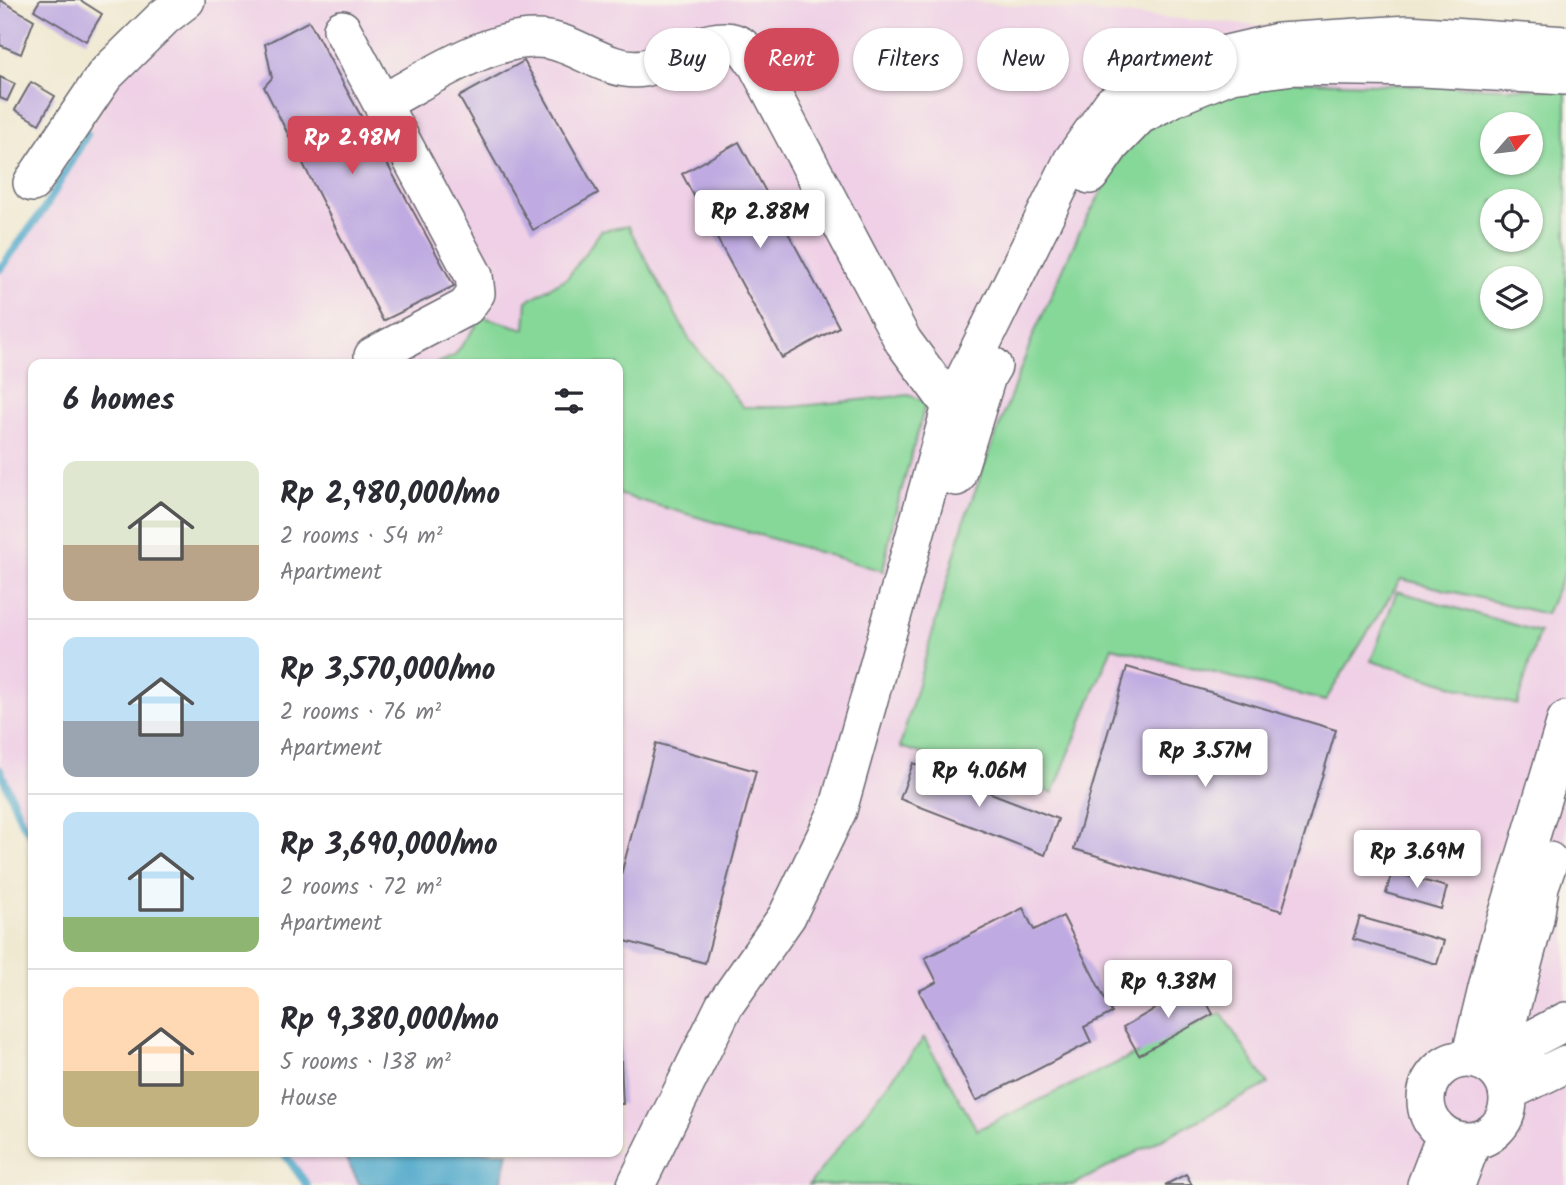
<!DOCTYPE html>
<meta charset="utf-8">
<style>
body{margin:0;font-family:Kalam,sans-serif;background:#f7f7f7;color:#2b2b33;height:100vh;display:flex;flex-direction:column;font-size:26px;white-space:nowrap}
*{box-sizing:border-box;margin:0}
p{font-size:23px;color:#7c7c81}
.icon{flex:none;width:38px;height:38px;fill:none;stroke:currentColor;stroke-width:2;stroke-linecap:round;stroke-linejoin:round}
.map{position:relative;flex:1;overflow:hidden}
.panel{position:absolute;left:28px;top:359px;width:595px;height:798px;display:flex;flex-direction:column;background:#fff;border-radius:14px;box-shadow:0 2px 5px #0004}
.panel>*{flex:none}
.guide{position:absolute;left:644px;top:28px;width:665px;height:63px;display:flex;gap:14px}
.needle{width:46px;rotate:62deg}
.tools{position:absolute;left:1480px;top:112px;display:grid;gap:14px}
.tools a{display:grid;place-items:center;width:63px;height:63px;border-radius:50%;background:#fff;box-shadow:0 2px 5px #0004;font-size:35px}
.price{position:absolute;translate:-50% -60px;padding:0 16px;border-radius:7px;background:#fff;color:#222;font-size:23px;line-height:46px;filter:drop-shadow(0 2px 4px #0008)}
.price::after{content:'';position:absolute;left:50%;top:42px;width:21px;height:16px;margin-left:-10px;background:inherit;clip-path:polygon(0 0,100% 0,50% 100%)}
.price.active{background:#d1495b;color:#fff}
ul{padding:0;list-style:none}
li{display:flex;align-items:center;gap:21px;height:175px;padding:0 35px}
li+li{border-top:2px solid #e1e1e2}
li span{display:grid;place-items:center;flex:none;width:196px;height:140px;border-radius:14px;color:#555}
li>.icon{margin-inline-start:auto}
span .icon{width:84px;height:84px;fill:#fffc;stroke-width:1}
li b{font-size:30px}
h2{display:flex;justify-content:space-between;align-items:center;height:84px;padding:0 35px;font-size:30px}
.tag{padding:0 24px;border-radius:32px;background:#fff;box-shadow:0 2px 5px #0004;font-size:24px;line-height:63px}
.tag.active{background:#d1495b;color:#fff}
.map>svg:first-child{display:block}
.built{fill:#efd0e6;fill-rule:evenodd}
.green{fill:#86d899;stroke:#547d6a;stroke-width:2;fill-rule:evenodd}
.water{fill:#4ea8cb;stroke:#386583;stroke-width:2}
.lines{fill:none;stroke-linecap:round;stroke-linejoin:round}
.stream{stroke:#4ea8cb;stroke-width:8}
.building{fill:#bfabe1}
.minor-casing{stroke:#6a6870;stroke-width:40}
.minor{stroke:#fff;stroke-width:37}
</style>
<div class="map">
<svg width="1566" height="1185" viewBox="0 0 1566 1185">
<rect width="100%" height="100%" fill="#f7f3e8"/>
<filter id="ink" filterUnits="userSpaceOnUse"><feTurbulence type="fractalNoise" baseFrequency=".0143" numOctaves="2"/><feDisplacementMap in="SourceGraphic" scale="14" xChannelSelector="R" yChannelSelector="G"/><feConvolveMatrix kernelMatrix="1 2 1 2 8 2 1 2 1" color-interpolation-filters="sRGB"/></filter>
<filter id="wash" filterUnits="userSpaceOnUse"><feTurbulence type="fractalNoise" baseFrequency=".00686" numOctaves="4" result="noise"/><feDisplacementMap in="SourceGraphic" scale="28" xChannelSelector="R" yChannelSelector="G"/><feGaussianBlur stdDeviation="1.57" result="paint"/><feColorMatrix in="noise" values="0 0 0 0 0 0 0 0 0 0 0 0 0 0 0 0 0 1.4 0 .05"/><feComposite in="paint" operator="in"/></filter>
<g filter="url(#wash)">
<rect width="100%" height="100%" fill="#f0e9d2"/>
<!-- built -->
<path class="built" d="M206 0H953L1566 51V1185H307L283 1152H618V364H33V838L21 820 0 770V269L45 208 116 81 179 21ZM1493 124H1531V163H1493ZM1493 201H1531V240H1493ZM1493 278H1531V317H1493Z"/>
<!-- green -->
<path class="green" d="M1239 80 1566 90V569L1546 614 1401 579 1325 701 1112 647 1053 793 900 747 965 518 1033 336 1080 231 1132 137ZM1493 124H1531V163H1493ZM1493 201H1531V240H1493ZM1493 278H1531V317H1493Z
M628 226 689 339 743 407H791L909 395 926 402 893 521 883 571 618 494V364H436L454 356 483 317 525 329 527 301 568 277 601 231Z
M1397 591 1539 632 1517 705 1371 661Z
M1221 1013 1268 1084 1073 1185H809L924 1038 977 1130Z"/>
<!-- water -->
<path class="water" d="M342 1152H508L501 1185H360Z"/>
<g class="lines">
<!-- stream -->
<path class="stream" d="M0 269 45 208 87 134
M0 770 21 820 33 838
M283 1152 307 1185"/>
</g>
<g id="blocks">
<!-- building -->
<path class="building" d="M0 0 34 20 21 54 0 45Z
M40 0H80L102 14 86 41 34 10Z
M309 21 454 286 383 321 264 87 272 78 265 44Z
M524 61 598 193 533 230 459 97Z
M0 77 15 84 7 101 0 98Z
M31 82 55 96 39 124 15 110Z
M739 142 839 327 782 358 682 174Z
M1127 667 1336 730 1282 911 1074 849Z
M656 743 756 771 705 963 618 939V886Z
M913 763 1058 819 1045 855 900 799Z
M1392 872 1447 887 1441 909 1386 893Z
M1023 908 1034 930 1063 916 1112 1013 1084 1027 1091 1042 976 1101 919 991 937 982 925 958Z
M1360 917 1444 941 1437 964 1353 939Z
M1197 985 1213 1014 1139 1055 1123 1027Z
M618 1039H620L623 1104H618Z
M1186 1174 1192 1185H1165Z"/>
</g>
</g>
<g filter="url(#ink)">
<use href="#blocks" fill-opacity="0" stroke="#6a6870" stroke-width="2"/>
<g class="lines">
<!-- minor casing -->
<g class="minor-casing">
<path id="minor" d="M342 29 474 276 476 293 466 307 373 356
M382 103C428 79 494 32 548 40 580 45 610 74 644 68 671 62 719 26 744 48 749 53 753 60 757 65L903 341 951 406
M1090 175 1111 145 1139 116 1177 96 1231 74 1294 66 1423 68 1566 76
M32 183 105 75 164 17 186 0
M956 477 987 376 993 366
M1470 1058 1494 959 1566 720
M1426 1100a41 41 0 1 1 82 0a41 41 0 1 1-82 0Z
M1495 1069 1535 919 1540 886 1549 861
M1495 1069 1534 1038 1566 1021
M1508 1092 1566 1064
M636 1185 724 1006 787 916 838 810 951 406 1072 161 1112 104 1171 67 1278 42 1408 34 1566 45
M1426 1185 1445 1136
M1456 1185 1472 1142"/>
</g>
<!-- minor -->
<use href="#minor" class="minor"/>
</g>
</g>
</svg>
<div class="tools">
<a><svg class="needle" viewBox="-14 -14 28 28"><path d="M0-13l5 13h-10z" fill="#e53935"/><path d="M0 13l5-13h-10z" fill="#7c7c81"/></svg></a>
<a><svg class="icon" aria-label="locate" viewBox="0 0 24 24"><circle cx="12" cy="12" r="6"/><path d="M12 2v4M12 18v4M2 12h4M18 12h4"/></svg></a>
<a><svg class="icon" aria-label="layers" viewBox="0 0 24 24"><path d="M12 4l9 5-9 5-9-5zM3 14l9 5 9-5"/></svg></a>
</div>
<b class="price active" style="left:352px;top:176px">Rp 2.98M</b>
<b class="price" style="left:760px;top:250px">Rp 2.88M</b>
<b class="price" style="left:1205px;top:789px">Rp 3.57M</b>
<b class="price" style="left:979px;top:809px">Rp 4.06M</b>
<b class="price" style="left:1417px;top:890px">Rp 3.69M</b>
<b class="price" style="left:1168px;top:1020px">Rp 9.38M</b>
<div class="guide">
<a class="tag">Buy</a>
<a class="tag active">Rent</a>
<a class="tag">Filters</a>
<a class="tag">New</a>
<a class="tag">Apartment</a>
</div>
<section class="panel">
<h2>6 homes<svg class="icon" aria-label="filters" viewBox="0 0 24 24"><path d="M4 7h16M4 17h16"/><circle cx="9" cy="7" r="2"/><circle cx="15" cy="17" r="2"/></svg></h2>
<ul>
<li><span style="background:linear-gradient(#dfe7d0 60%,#b9a48a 0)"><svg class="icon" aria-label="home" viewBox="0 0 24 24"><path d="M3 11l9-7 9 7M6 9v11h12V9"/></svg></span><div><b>Rp 2,980,000/mo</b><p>2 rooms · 54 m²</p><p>Apartment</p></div></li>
<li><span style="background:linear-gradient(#bfe0f5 60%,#9aa5b1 0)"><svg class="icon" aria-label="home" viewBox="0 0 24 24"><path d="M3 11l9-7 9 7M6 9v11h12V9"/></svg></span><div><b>Rp 3,570,000/mo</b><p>2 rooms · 76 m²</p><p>Apartment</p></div></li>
<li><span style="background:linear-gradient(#bfe0f5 75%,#8fb573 0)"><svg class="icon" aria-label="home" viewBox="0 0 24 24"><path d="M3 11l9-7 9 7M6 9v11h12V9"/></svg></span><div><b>Rp 3,690,000/mo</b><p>2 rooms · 72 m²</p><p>Apartment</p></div></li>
<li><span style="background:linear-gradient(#ffd9b3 60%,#c2b280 0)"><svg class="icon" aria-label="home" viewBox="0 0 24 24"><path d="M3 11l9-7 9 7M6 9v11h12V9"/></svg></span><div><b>Rp 9,380,000/mo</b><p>5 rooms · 138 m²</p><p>House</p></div></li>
</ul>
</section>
</div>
